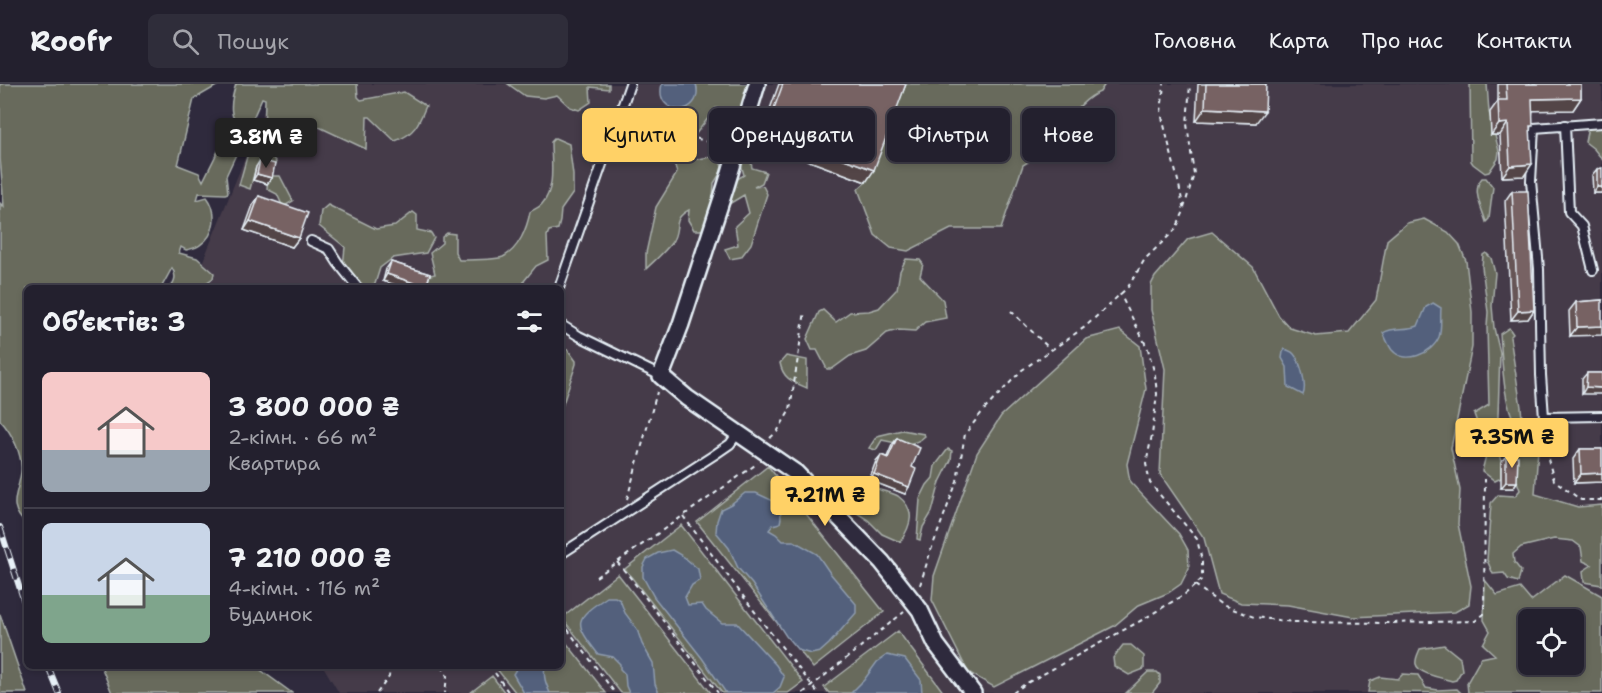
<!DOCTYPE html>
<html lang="uk">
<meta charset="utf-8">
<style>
body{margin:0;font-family:"Shantell Sans",sans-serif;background:#2f2d3a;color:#f1f3f6;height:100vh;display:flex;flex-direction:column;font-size:22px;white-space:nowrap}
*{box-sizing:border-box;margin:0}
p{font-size:20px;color:#a3a3aa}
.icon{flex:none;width:33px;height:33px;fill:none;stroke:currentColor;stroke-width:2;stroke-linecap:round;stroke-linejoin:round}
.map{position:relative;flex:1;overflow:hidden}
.sheet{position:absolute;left:24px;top:201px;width:540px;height:384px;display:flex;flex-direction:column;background:#23202e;border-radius:9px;box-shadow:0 3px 9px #0003,0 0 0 2px #403e4a}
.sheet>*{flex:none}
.guide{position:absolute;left:582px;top:24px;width:570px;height:54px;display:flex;gap:12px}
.buttons{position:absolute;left:1518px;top:525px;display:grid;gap:12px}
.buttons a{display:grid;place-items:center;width:66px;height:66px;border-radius:9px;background:#23202e;box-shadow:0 3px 9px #0003,0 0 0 2px #403e4a;font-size:30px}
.price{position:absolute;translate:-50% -51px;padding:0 14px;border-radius:6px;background:#ffd166;color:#111;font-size:20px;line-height:39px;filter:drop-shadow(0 2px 3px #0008)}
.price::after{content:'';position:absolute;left:50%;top:36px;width:18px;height:14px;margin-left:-9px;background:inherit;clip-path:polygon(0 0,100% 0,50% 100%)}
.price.on{background:#222;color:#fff}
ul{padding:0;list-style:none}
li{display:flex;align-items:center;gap:18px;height:150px;padding:0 18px}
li+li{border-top:2px solid #403e4a}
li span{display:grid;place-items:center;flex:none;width:168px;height:120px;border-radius:9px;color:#555}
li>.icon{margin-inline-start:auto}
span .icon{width:72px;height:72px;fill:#fffc;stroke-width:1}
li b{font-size:26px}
h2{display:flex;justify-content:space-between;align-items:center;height:72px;padding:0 18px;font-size:26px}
.chip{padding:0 21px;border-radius:9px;background:#23202e;box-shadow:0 3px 9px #0003,0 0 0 2px #403e4a;font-size:21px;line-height:54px}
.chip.on{background:#ffd166;color:#111}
header{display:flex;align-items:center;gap:36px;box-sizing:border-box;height:84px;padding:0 30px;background:#23202e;border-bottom:2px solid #403e4a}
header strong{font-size:28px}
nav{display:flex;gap:33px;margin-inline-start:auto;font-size:21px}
.search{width:420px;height:54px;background:#2f2d3a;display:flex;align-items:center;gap:15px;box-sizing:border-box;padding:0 21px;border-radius:9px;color:#a3a3aa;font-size:22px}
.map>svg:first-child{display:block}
.built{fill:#453b49;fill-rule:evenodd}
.green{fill:#686b5c;stroke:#a8aeaa;stroke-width:1.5;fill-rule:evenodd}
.water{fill:#52617c;stroke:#8e9bae;stroke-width:1.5}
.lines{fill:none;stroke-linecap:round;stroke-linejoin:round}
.service-casing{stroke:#e8f1f8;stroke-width:12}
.minor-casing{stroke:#e8f1f8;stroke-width:20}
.path{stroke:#e8f1f8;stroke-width:2;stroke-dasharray:4.5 4.5;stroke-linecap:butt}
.service{stroke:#2f2a3d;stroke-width:8}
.minor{stroke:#2f2a3d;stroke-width:15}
.rail-casing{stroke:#e8f1f8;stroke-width:6}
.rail{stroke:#2f2a3d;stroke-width:4;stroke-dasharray:11;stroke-linecap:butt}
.wall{fill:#665456;stroke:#e8f1f8;stroke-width:1.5}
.shaded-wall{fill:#534546;stroke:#e8f1f8;stroke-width:1.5}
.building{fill:#776264;stroke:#e8f1f8;stroke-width:1.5}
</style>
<header>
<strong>Roofr</strong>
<div class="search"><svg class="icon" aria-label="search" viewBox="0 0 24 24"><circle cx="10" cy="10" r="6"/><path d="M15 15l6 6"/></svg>Пошук</div>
<nav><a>Головна</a><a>Карта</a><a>Про нас</a><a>Контакти</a></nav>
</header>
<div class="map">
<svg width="1602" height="609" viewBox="0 0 1602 609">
<rect width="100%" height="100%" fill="#2f2a3d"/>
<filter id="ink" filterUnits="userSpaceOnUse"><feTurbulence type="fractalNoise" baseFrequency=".0167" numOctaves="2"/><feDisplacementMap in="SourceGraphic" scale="12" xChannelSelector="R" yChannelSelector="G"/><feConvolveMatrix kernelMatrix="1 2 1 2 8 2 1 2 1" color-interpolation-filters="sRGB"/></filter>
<g filter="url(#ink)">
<!-- built -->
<path class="built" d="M275 0H1602V609H339L323 582H561V204H192ZM1528 536H1574V580H1528Z"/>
<!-- green -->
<path class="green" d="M0 0H220L194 15 178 81 199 89 203 97 226 51 231 47 234 48 239 64 226 92 228 109 225 110 199 109 197 116 207 113C218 127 216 151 200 161 197 164 190 165 186 166L181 163 179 169 197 174 214 189 213 194 199 204H170C175 197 177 192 172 184L161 204H27V441C6 421 18 412 21 388 23 371 12 349 0 336V119L4 123 0 74Z
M236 0H357L358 13 361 16 404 8 426 22C419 39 414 51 395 57L370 33H367L366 65 315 41 272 54 264 51 265 15 262 14 249 43C225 42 231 15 236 0Z
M508 0H609V5L590 3 591 18 579 26 570 23 557 11 544 14 525 12Z
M696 0H757L731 60 720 25 716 24 695 51 681 49 677 45 675 34C686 25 700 16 696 0Z
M902 0H1105L1100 8C1088 12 1073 28 1066 39 1062 44 1060 50 1056 55 1046 67 1037 73 1023 81L1001 145H951L908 167 891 164 875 151 858 105 866 98Z
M1470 0H1487L1489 28 1499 67 1498 75 1489 88 1485 89 1473 80 1471 77Z
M754 29 761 44 746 62H738Z
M1602 42V75L1594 65 1585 58 1588 43Z
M555 54 569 60 573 91V109L561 126 560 137 558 145 549 147 547 152 548 176 536 182 524 197V204H408L412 195 435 190 430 169 442 159V153L447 149 455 150V168L459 176C469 176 495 176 503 173 519 165 527 144 530 128 534 125 539 124 542 120 556 104 551 78 551 58Z
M676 56 688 61 697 75 718 72 723 85 714 99 711 141 703 146H694L688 136 689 126C671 135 681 145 672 158 665 168 654 177 646 185V169L656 123 677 89 669 61Z
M251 59 261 60 276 78 273 84 256 83 250 105 239 101 250 62Z
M750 71 752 84 766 88 762 99 754 103 763 102 767 110 751 160 741 173 730 175 725 165 738 161 735 142 749 129 744 111 729 120 731 99 744 91 739 73Z
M268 92H280L293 117 283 123 277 110 267 105Z
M1482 94H1486L1493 103 1489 135 1486 138C1482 124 1471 106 1482 94Z
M328 121 376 145 395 142 413 128 417 131V146L431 149 434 154 426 169 393 174 380 184 375 200 361 204H352L343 183 345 163 319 142 321 127Z
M1424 135 1448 148 1459 160 1466 177 1472 228V263L1451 364 1460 406 1458 440 1471 502 1469 520 1455 528 1353 533 1288 521 1241 519 1219 510 1204 454 1160 390 1165 285 1151 226V201L1155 193 1188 155 1212 148 1253 183 1279 232 1290 244 1316 252 1349 249 1376 216 1387 156 1407 139Z
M1486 169 1491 174 1495 189 1492 222 1494 244 1500 269 1497 362 1501 378V394L1495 397 1482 387 1490 356 1479 344 1474 330 1489 321 1487 243 1488 228 1482 183 1483 171Z
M906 175 920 176 923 180 920 192 943 216 946 234 925 238 915 247 898 246 887 249 866 267 850 272 832 285H827L817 266H812L807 255 819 228 823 226 836 238 850 228 869 227 879 224 897 205 900 187Z
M1509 244 1513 250 1510 253 1521 323 1522 335 1518 341C1503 328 1502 271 1500 250Z
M1120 246 1140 262 1146 305 1127 380 1130 398 1179 450 1188 466 1189 484 1181 500 1168 509 1139 521 1114 542 994 603 968 588 932 516 934 492 977 369 1001 332 1086 255Z
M561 265 568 266 576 277V280L561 326Z
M786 272 807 276V304C793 298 783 295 780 279Z
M902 346 924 350 925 352C913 364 897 359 882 356L876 366 869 364 877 352Z
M1514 363 1538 365 1535 410 1578 423 1602 421V501L1584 498 1583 487 1592 481 1583 477 1581 463 1573 457 1554 455 1521 463 1513 470 1514 478 1521 487 1518 498 1508 495 1504 489 1493 490 1487 476 1491 419 1498 411 1515 412 1520 406C1516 393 1506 376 1514 363Z
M948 365 952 367 951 376 940 398 932 428 923 443 920 456 917 455 920 415 927 401 933 394 935 382Z
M768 382 884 528 813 584 697 438Z
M868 398C872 401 876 404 880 406 886 408 893 409 898 412 917 426 911 442 900 458L882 450 868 436 851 425V413L856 402Z
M681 441 803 598 788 609H722L625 485Z
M618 490 711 609H621L562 534Z
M1565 491 1602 512V609H1468L1467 599 1481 574 1495 571 1483 560 1490 547 1484 536 1485 496 1497 511 1520 504 1531 517ZM1528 536H1574V580H1528Z
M0 530 27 609H0Z
M898 547 944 609H829L824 603Z
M561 552 606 609H516L496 584 498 582H561Z
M1123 561H1131L1144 572V585L1129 591 1114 582 1113 574Z
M1444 561 1460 574 1462 586 1456 596 1452 597C1442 594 1418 590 1416 580 1415 575 1418 570 1420 565Z
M101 582H255L292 609H112Z
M1148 588H1157L1160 591V599L1152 609H1126Z
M1403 590 1418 591 1426 604 1438 606 1457 605 1461 609 1368 608 1370 597 1380 593 1398 595Z
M492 592 505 609H470Z"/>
<!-- water -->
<path class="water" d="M662 0H696C705 34 653 33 662 0Z
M1433 219 1441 224C1440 233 1442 245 1439 253 1432 270 1405 281 1392 266 1388 261 1386 254 1383 249 1393 242 1406 247 1418 242L1426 223Z
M1285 265C1289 267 1292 267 1294 270 1301 278 1307 302 1303 311L1288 303 1287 283 1282 274 1283 268Z
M745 409H756L780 420 781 434 780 439 773 441 769 446 776 450 783 457H794L817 470 830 489 856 520V529L829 560 820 568 811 570 798 566 786 552 752 500 738 484 729 464 716 448 717 437 721 425 731 420Z
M672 466 684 473 698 485 700 496 692 501 685 513 688 521 702 520 706 526 722 539H737L776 581 784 593 780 603 773 609H726L702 574 654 513 643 493V483L647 475 658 469Z
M607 513H615L620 516 625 529 637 545 642 560 653 579 655 600 659 609H629L626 602 625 590 620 585V580L613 573 598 570C573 538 574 535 607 513Z
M887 571 905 575 921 596 922 609H851L864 596 877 578Z
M518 582H545C543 593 546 600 550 609H524L513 590Z"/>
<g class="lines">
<!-- service casing -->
<g class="service-casing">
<path id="service" d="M1602 39 1534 44 1531 97 1539 185 1541 291 1544 333 1602 332
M1565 41 1569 128 1582 142 1593 186
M311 157 329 165 338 179 358 204
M559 204 630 0
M563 242 579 252 661 292
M561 470 714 371 730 360 738 349"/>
</g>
<!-- minor casing -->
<g class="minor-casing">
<path id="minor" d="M757 0 725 105 681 240 661 292 687 314 796 389 882 478 920 526 936 560 973 609"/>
</g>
<!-- path -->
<path class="path" d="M628 32 723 63
M1184 124 1194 90 1187 40 1190 0
M1011 227 1051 266
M770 354 777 348 790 326 805 227
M1548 375 1554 396 1581 416H1602
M627 415 657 308
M683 432 767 544 818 609
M617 478 629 492 718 609
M596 493 758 379
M920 501 930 469 957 397 965 350 983 327 1022 286 1085 243 1128 203 1145 175 1176 145 1184 127 1179 101 1161 29 1164 0
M1195 501 1222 521 1254 533 1293 538 1389 539 1475 537 1484 530 1485 395
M562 538 615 609
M442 582 447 592 445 609
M495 589 509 609
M377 609 389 593 390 582
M803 609 904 528
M1013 609 1025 600 1142 536 1185 510 1202 495V477L1197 455 1150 399 1146 380 1152 351 1157 310 1155 291 1148 265 1120 210"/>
<!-- service -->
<use href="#service" class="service"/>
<!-- minor -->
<use href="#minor" class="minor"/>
<!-- rail casing -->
<g class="rail-casing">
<path id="rail" d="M0 443 27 527
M48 582 59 609"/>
</g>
<!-- rail -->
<use href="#rail" class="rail"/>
</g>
<!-- wall -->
<path class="wall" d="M779 0H906L866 98 758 58Z
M1198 0H1266L1256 39 1196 37Z
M1498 0H1581V14L1573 26H1533L1524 92 1502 93 1500 51H1491L1490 28 1498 17Z
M260 76 272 94 267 100 253 96 256 83Z
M1597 85 1602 109H1593L1592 91Z
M1512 107 1534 226 1528 235 1511 236 1505 117Z
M259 112 299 154 292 163 244 146 253 121Z
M391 178 430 190 426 204H405L383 197 386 185Z
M1602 216 1570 252 1569 227 1576 218Z
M1587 289H1602L1582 310V295Z
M1516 337 1554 353 1550 359H1512V343Z
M897 354 912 383 905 410 869 396 876 377 881 371 887 373 892 361Z
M1580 365H1602V398L1574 399 1573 375Z
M1506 372 1517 398 1513 404H1501V378Z"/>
<!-- shaded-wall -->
<path class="shaded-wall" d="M1581 14 1573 26 1524 27 1532 15Z
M1205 24 1265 27 1256 39 1196 37Z
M1508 39 1500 51H1491L1499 40Z
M766 46 874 86 866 98 758 58Z
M1532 80 1524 92 1502 93 1510 82Z
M257 90 272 94 267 100 253 96Z
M1597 103H1602V109H1593Z
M250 137 299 154 292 163 244 146Z
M387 190 426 203 405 204 383 197Z
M1534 226 1528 235 1511 236 1518 227Z
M1602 242V251L1570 252 1577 243Z
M1586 303 1602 304V310H1582Z
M1516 353H1554L1550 359H1512Z
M1602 389V398L1574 399 1581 390Z
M874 390 909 403 905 410 869 396Z
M1506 398H1517L1513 404H1501Z"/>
<!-- building -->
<path class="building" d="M783 0H906L874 86 766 46Z
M1206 0H1266L1265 27 1205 24Z
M1506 0H1581V14L1532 15 1533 42H1530L1532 80 1510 82 1508 39 1499 40 1498 16H1507Z
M260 76 275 80 272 94 257 90Z
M1602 84V103H1597V85Z
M1512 107H1528L1534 226 1518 227Z
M259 112 308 129 299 154 250 137Z
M391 178 430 190 426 203 387 190Z
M1602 216V242L1577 243 1576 218Z
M1587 289H1602V304L1586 303Z
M1516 337H1554V353H1516Z
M897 354 920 364 912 383 916 385 909 403 874 390 881 371 888 374Z
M1580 365H1602V389L1581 390Z
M1506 372H1518L1517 398H1506Z"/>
</g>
</svg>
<div class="buttons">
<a><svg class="icon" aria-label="locate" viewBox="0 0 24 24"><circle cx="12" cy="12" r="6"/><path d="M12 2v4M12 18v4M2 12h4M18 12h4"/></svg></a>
</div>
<b class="price on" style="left:266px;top:85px">3.8M ₴</b>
<b class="price" style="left:1512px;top:385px">7.35M ₴</b>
<b class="price" style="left:825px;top:443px">7.21M ₴</b>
<div class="guide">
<a class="chip on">Купити</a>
<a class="chip">Орендувати</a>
<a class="chip">Фільтри</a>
<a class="chip">Нове</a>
</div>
<section class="sheet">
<h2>Об’єктів: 3<svg class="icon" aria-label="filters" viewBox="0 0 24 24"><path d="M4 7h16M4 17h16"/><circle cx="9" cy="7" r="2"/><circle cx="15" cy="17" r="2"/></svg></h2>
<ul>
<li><span style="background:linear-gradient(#f6c9c9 65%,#9aa5b1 0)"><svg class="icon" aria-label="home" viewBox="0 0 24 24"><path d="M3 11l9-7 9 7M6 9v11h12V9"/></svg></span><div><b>3 800 000 ₴</b><p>2-кімн. · 66 m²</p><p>Квартира</p></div></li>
<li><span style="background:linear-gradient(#c9d6e8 60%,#7fa58c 0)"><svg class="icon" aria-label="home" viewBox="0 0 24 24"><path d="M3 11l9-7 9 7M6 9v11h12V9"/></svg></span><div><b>7 210 000 ₴</b><p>4-кімн. · 116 m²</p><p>Будинок</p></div></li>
</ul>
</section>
</div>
